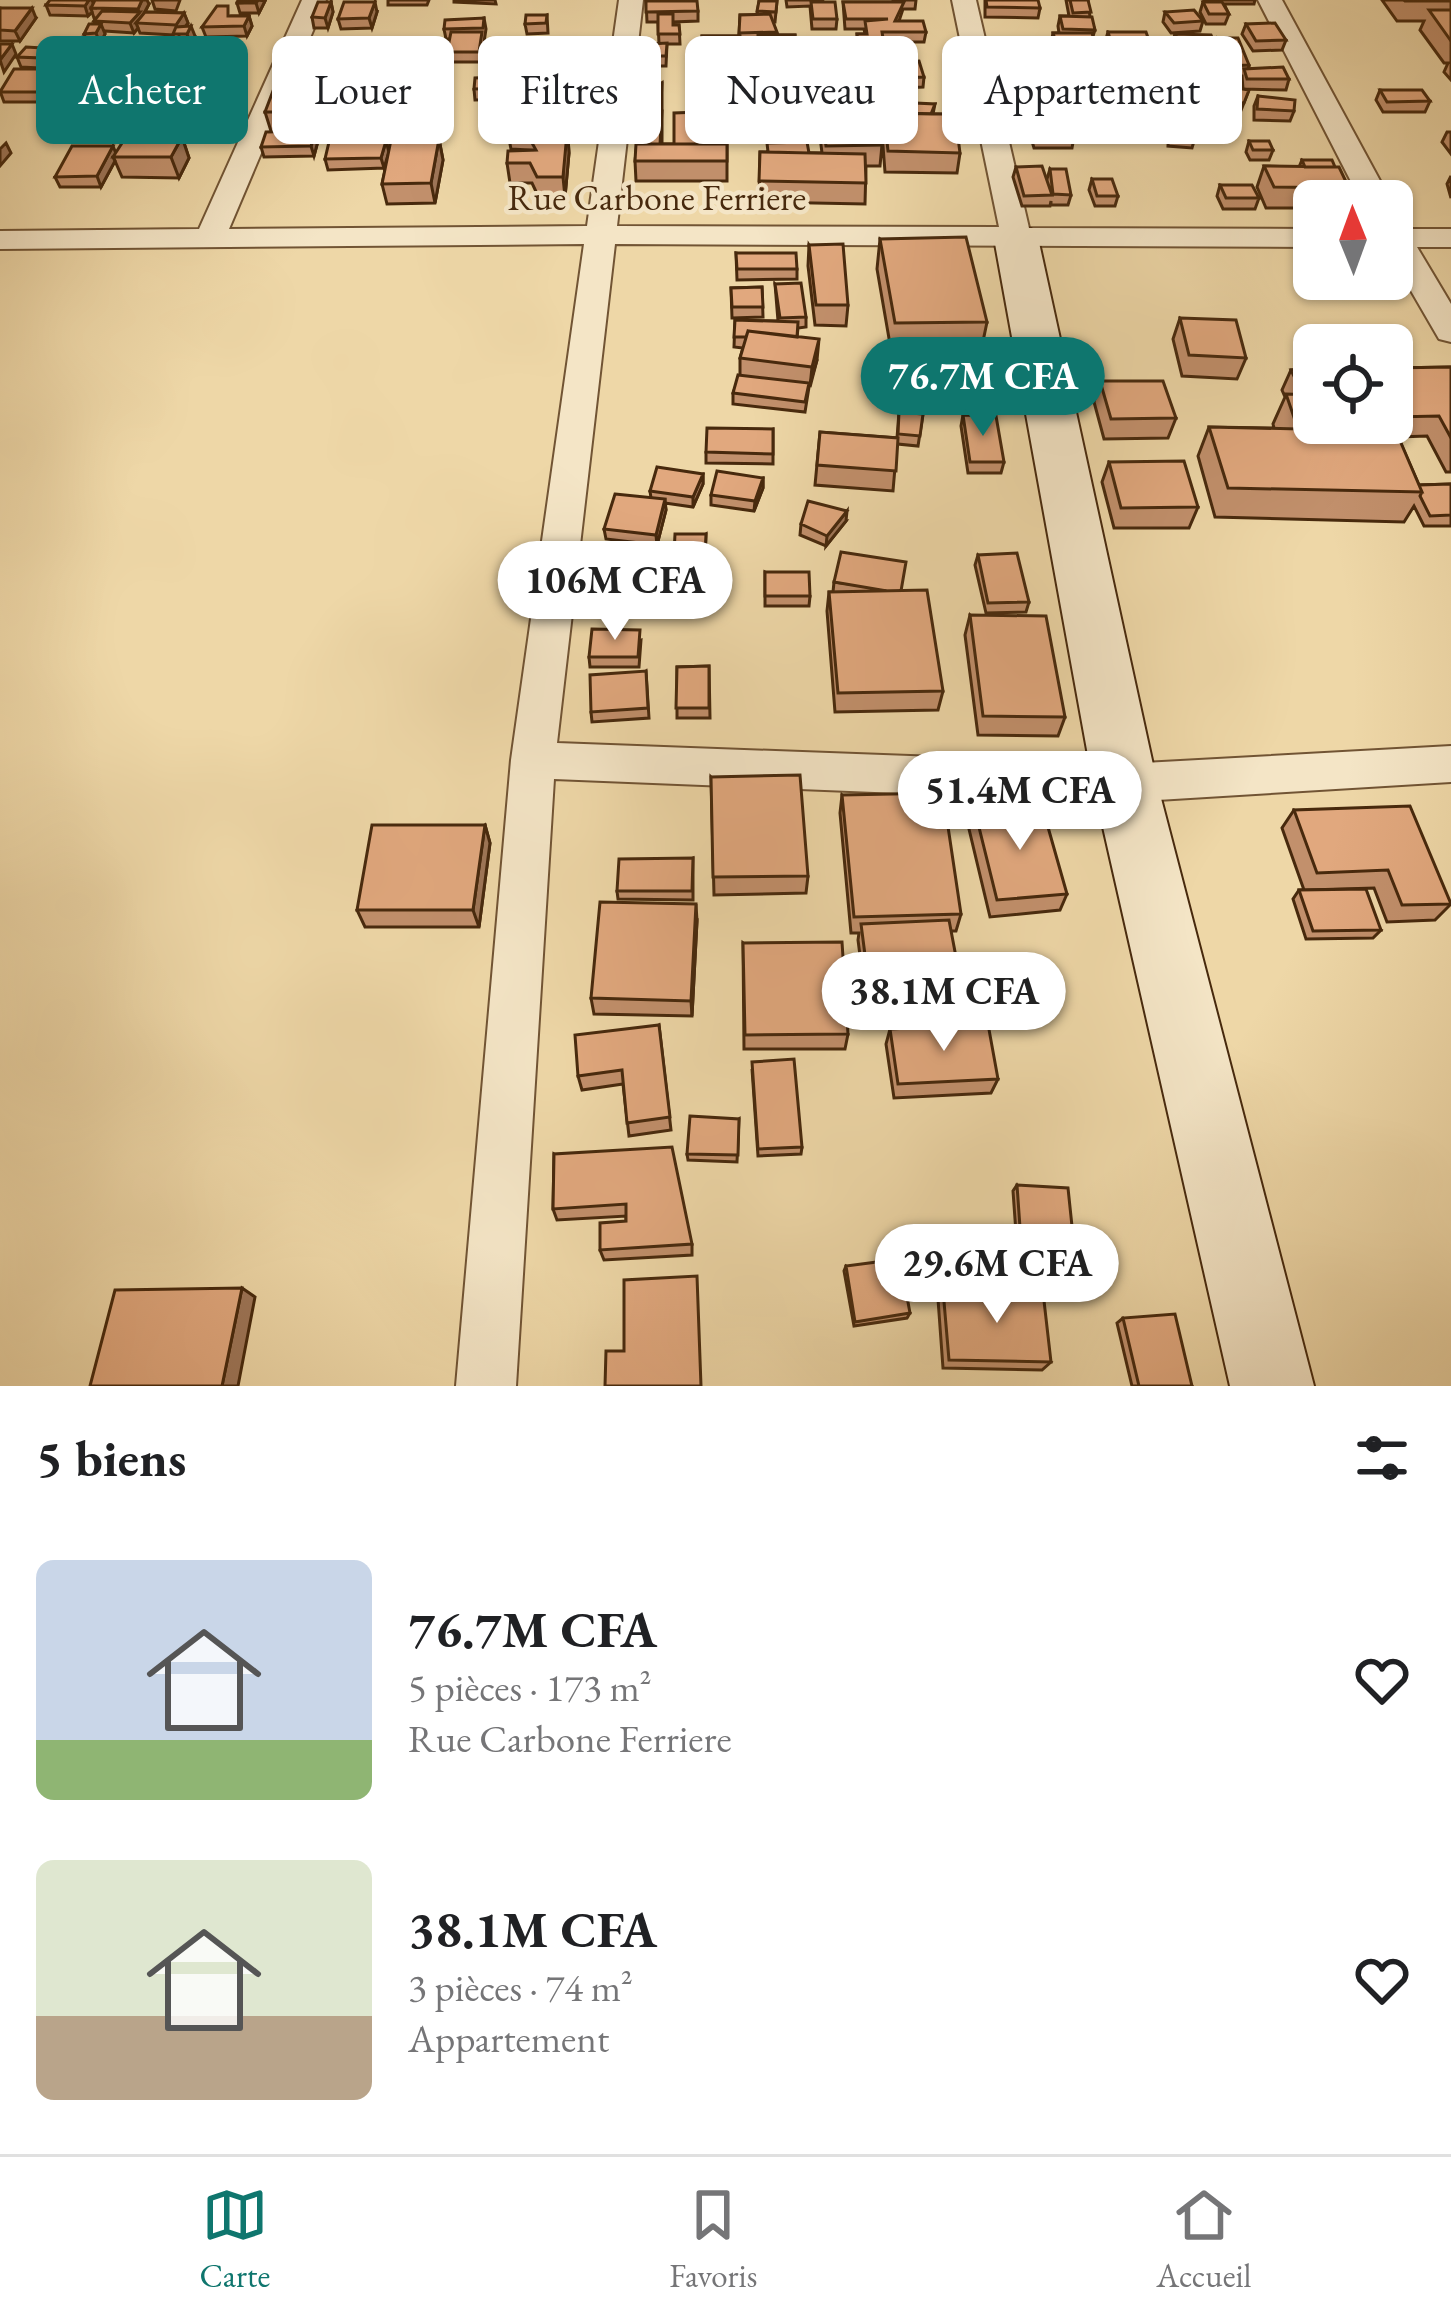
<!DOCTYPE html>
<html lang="fr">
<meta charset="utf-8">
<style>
body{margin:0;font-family:"EB Garamond",serif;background:#f6f6f6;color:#202124;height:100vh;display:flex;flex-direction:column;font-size:45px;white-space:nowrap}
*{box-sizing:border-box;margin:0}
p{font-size:39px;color:#757577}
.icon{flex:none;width:66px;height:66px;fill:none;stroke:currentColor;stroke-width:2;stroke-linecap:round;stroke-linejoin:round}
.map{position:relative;height:1386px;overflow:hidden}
.details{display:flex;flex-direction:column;background:#fff;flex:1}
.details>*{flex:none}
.banner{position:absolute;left:36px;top:36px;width:1380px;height:108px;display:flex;gap:24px}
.needle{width:78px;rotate:359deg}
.buttons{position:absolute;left:1293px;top:180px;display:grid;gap:24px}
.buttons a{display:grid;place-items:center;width:120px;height:120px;border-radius:18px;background:#fff;box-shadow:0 3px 9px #0004;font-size:60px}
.price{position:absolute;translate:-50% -102px;padding:0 27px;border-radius:42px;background:#fff;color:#222;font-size:39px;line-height:78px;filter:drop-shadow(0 3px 6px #0008)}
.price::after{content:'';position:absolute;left:50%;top:72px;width:36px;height:27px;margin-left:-18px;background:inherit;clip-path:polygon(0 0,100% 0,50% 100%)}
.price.current{background:#0f766e;color:#fff}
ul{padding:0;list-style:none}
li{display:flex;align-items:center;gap:36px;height:300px;padding:0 36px}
li span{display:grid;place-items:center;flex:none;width:336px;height:240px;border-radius:18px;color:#555}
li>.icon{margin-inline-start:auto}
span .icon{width:144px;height:144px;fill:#fffc;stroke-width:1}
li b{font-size:51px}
h2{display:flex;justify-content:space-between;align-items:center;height:144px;padding:0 36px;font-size:51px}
.pill{padding:0 42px;border-radius:18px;background:#fff;box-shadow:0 3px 9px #0004;font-size:42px;line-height:108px}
.pill.current{background:#0f766e;color:#fff}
.tab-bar{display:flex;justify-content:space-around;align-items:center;height:168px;border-top:3px solid #e0e0e0;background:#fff;font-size:33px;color:#757577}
.tab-bar a{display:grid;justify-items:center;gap:6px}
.tab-bar .current{color:#0f766e}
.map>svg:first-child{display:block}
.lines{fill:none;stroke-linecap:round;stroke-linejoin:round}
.street-casing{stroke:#715434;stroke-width:4}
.secondary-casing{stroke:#47290d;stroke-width:4}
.street{fill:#f4e5c6;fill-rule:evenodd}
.secondary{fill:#f4e5c6;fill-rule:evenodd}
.wall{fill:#c2906c;stroke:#47290d;stroke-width:3}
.shaded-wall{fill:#9e7658;stroke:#47290d;stroke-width:3}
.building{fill:#e1a87e;stroke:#47290d;stroke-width:3}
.labels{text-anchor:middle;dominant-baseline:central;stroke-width:9;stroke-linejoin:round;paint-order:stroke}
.far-street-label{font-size:36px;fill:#47290d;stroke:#f4e5c6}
</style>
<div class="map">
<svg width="1451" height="1386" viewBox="0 0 1451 1386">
<rect width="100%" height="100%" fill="#eed7a7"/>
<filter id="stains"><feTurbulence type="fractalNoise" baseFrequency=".00167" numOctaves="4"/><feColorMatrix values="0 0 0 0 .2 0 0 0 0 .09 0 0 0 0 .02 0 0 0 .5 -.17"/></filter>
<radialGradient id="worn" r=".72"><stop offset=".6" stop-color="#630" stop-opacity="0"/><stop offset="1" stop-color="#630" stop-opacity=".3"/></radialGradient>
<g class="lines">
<!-- street casing -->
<g class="street-casing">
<path id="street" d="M302 0H326L229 229 587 226 619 0H643L617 226 999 227 952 0H976L1029 228 1314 229V247L615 244 557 743 1125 764 1451 746V782L1125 802 554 779 516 1386H456L511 760 584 244 0 249V231L199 229Z
M1258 0H1282L1391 201H1361Z
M1392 222 1406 229H1451V247H1417L1451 304V342L1439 339 1392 258Z"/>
</g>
<!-- secondary casing -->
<g class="secondary-casing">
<path id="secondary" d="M1016 225 1031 229 1038 238 1157 783 1314 1386H1230L1093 783 994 238 1001 229Z"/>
</g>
<!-- street -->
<use href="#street" class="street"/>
<!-- secondary -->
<use href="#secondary" class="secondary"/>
</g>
<!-- wall -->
<path class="wall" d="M152 0H180L176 11 155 9Z
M388 0H429L427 5H388Z
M454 0H495L496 4 454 2Z
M786 0H822L837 19 836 29H812L810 6 787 7Z
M893 0H916L915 9H903L899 21 926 32 924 42H883V54H860L862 70 865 76H868V63L924 77 923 87 878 89V120L882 145 880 166H866L865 204 759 202 760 152 822 153 820 137 821 122H813L815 92 771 93V72L808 71V54H858L857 34H865L864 29H845L843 2H893Z
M985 0 1040 8 1038 18 985 17Z
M1066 0H1088L1090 17 1095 30 1093 36 1098 53 1096 63H1077L1080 76 1078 86 1029 85 1026 71 1028 61 1056 62 1051 43 1053 33H1059L1058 26 1060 16H1069Z
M1204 0H1255L1254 4H1224L1229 14 1225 24H1206L1200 12 1203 2H1205Z
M1382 0H1451V80L1444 72 1448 63H1444L1420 30 1424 21H1397Z
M265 1 259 13H240L237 3Z
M646 1 698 11V21L673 22V25H679L680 44H667L666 66H651L650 44H659L658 22H647Z
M759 1H777L775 22H773L777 35H795V55L758 54V43H741V59L762 85V95H708V72H735V61H703L702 36H739L740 15H757Z
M331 2 333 12 328 28H314L312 17Z
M93 3 149 4 145 12 184 13 188 23 186 26 195 36 191 45 176 44 173 35 140 33 138 28 134 33 104 31 105 34 100 44H88L84 34 95 24 94 21 96 18H94L92 12 88 16 50 15 46 5Z
M0 8 36 18 20 41H0Z
M377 12 372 28 341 29 338 19Z
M1165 12 1203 21 1200 31 1171 33 1163 22Z
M547 15 548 33 527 34 525 24Z
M231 16H249L252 26 247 36 206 37 202 27Z
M484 18 486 29 481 62H448L447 52 449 39H446L444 29Z
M1246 24 1286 40 1282 50 1253 51 1242 34Z
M1108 32 1152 49 1150 55 1178 56 1172 44 1175 34 1215 44 1217 38 1249 65 1248 69 1289 79 1286 90 1243 89 1242 76H1224L1218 59 1216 64 1184 63 1182 74H1176L1181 86 1178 96 1135 97 1128 79 1129 75H1107L1104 66 1106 56H1110L1105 42Z
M513 40 516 49 534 48 535 70 515 71 514 58 492 60 488 52 487 42Z
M986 45 1026 57 1024 67 988 68 984 55Z
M180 47 203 58 199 66 178 65 175 55Z
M77 50 81 60 73 70 59 69 64 79 55 94H91L95 104 88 117 44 118 40 107 42 102H4L0 91 59 69 21 67 17 57Z
M584 57V74H563L562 64Z
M354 61 364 71 360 81 312 82 309 71Z
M406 76 408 86 405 106 395 107 398 122 393 140 439 139 443 160 435 203 387 204 382 184 390 148H388L389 152 384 168 328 170 325 159 341 142 338 132H316L318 141 314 156 264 157 261 147 271 131 265 112 352 102Z
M520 76V99L475 100 474 89Z
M997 80 1029 89 1027 100H997L995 90Z
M1199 82 1249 90 1240 113 1193 111Z
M662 83V144H727V181H636L635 161 640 113 639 103Z
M1380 90 1430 101 1425 112H1383L1376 100Z
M813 96 812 107 805 124 758 123V113Z
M1258 96 1294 111 1290 121 1254 120V106Z
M1128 97 1184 111 1182 117 1195 138 1192 148 1168 146 1169 121 1133 120 1135 128 1132 139 1074 137 1072 148H1034L1031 138 1033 128 1066 127 1068 114 1129 116 1125 108Z
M576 100 577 110 571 123H567L569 153 565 197 539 198 532 183H510L507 163 529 150 511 149 509 139 546 120 545 112Z
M999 101 1025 118 1023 129 1001 128 997 112Z
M935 104 933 114 960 153 957 173 885 172 882 133 884 113Z
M1447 132H1451V154L1442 142Z
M168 136 182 137 189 158 179 178 122 177 115 161 101 187H60L55 177 116 153Z
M1249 141 1273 150 1269 160H1250L1246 152Z
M1302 160 1349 188 1344 201H1314V208H1266L1257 187 1264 166 1299 167Z
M1016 167 1047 179 1050 169 1071 195 1068 205H1051V201L1050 206H1022L1013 177Z
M1451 176V198L1447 184Z
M1092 179 1118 196 1115 206H1095L1089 190Z
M1220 185 1259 198 1255 209H1223L1217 196Z
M880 239 987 322 981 351 992 394 990 405H962L954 362 956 352H932L935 375 933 385 883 384 882 350H891L877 269Z
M809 245 848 305 846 326 815 325 808 266Z
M736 253 797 269V279L737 280Z
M775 284 806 317V327L798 328 797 337 817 360 809 387 805 412 733 404V393L740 375V358L743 348 734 347 735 320 778 321Z
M762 287 763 317 732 318 731 288Z
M1180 318 1246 358 1237 379 1182 376 1173 339Z
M1451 367V472H1446L1427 436 1398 437 1419 485 1451 484V526H1424L1414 506 1404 522 1215 517 1198 456 1209 427 1274 428 1273 424 1285 397 1282 390 1291 370 1314 369V423H1392V368Z
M1100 381 1176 418 1168 438 1104 439 1094 402Z
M899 412 923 414 918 446 897 444 893 491 815 485 820 432 897 438Z
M963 415 1004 462 1001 473H968L961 426Z
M773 429V464L706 463V452Z
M1109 462 1198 507 1189 528H1114L1102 482Z
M703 474V484L693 507 665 503 666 510 657 545 606 539 604 529 651 498 650 491Z
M763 478V488L754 511 711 505V495Z
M846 521 826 546 800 535 801 524Z
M706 534 705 565H674V554Z
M978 555 1029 602 1026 612 986 613 975 565Z
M765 572 810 596 809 606H765Z
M834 582 901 591 943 691 938 710 835 712 827 611 829 592H833Z
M970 615 1065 717 1058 736 978 735 965 635Z
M641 640 639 667H590L589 657Z
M709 666 710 718H677V667Z
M646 671 649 718 592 722 591 712Z
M711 777 808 876 806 893 714 895Z
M842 795 961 914 956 931H951L946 1007 915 1020 873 1013 877 981 862 971 858 940 859 933H851L840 813Z
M1294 810 1451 904 1435 920 1387 922 1374 888 1306 890 1381 930 1373 938 1306 939 1293 899 1299 890H1304L1282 828Z
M975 811 1067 894 1060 910 990 917 969 829Z
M485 825 490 843 479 927H365L357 910Z
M693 858V900L618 899 617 891Z
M697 921 692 1016 594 1014 591 998Z
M743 943 848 1034 845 1049H744Z
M659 1025 671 1130 629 1136 623 1084 582 1090 578 1076Z
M890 1029 998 1079 991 1093 894 1098 886 1044Z
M752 1069 802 1147 801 1154 758 1156Z
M739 1119 737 1162 688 1160 687 1154Z
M554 1154 692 1244V1255L604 1260 600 1250 626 1221V1216L557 1220 553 1209Z
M1017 1185 1077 1274 1072 1279 1019 1275 1013 1191Z
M846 1266 910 1313 907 1318 854 1326 844 1271Z
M943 1290 1051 1362 1042 1370 943 1368 938 1299Z
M1123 1318 1192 1386H1132L1117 1323Z"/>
<!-- shaded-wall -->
<path class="shaded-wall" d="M89 0H92L95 8H91L92 12 88 16 85 6Z
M142 0H147L149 4 142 17 136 23 138 28 134 33 130 23 139 13 138 9Z
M258 0 265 1 259 13 256 3Z
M331 2 333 12 328 28 325 18Z
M375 2 377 12 372 28 369 18Z
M32 8 36 18 20 41 15 31Z
M184 13 188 23 179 35 176 25Z
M249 16 252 26 247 36 244 26Z
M101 24 105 34 100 44 96 33Z
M191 26 195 36 191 45 187 34Z
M12 44 16 54 4 72 0 60Z
M200 48 203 58 199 66 195 56Z
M77 50 81 60 73 70 69 59Z
M352 55 355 65 322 69 319 59Z
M361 61 364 71 360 81 358 71Z
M59 69 64 79 50 102 46 92Z
M406 76 408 86 405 106 403 96Z
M580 82 581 93 556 96 555 86Z
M341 90 346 110 338 128 334 112Z
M386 92 390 114 394 102 398 122 391 148 387 128 385 101Z
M91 94 95 104 88 117 84 107Z
M813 96 812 107 805 124V114Z
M576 100 577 110 571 123 570 113Z
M567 120 569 153 565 197 563 177 564 139Z
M316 131 318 141 314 156 311 146Z
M182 137 189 158 179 178 171 157Z
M439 139 443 160 435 203 431 183Z
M386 141 389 152 384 168 381 158Z
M6 143 11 153 0 166V149Z
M113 146 117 156 113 157 115 161 101 187 97 176Z
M819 339 817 360 810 387 812 367Z
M703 474V484L693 507V497Z
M763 478V488L754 511 755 501Z
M665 499 666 510 657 545 656 535Z
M847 511 846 521 826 546 827 536Z
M485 825 490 843 479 927 473 910Z
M696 904 697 921 692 1016 691 1001Z
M951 991 946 1007 915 1020 920 1005Z
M242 1288 255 1297 238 1386H222Z"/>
<!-- building -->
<path class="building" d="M50 0H89L85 6 46 5Z
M95 0H142L138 9 91 8Z
M238 0H258L256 3H237Z
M986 0H1038L1040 8 987 7Z
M1070 0H1088L1091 12 1073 13Z
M1404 0H1451V1H1405Z
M646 1H697L698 11 646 12Z
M759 1H777L776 12 757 11Z
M318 2H331L325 18 312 17Z
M344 2H375L369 18 338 19Z
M811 2H835L837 19H813Z
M843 2H904L895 21H923L926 32H882L884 44H858L857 34H867L865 21 888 19H846Z
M1203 2H1222L1229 14H1209Z
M217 6H228V16H249L244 26 202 27Z
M0 8H32L15 31 0 30Z
M1194 10 1203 21 1174 23 1165 12Z
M1429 10H1451V41Z
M102 11 140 12 130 23 94 21Z
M145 12 184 13 176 25 136 23Z
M658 14H673V25H679L680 34H658Z
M770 14 777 32 739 33 740 15Z
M526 15H547L546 23 525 24Z
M1060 16 1092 17 1095 30 1063 29Z
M484 18 483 28 444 29 445 20Z
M1275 23 1286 40 1256 41 1246 24Z
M89 24H101L96 33 84 34Z
M191 26 187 34H173L176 27Z
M451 32H482L479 52H447Z
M1108 32H1146L1152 49H1113Z
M1053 33H1092L1098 53 1059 52Z
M1175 34 1211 35 1219 54 1184 52Z
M758 35H795V44H758Z
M702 36H740L741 51H702Z
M1217 38H1238L1249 65 1227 66Z
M338 40 352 55 319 59 317 42Z
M513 40 516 47 491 49 487 42Z
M667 43 666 56H650V44Z
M0 44H12L0 60Z
M986 45H1022L1026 57 989 58Z
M26 47 77 50 69 59 17 57Z
M180 47 200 48 195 56 175 55Z
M583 47V64H562L563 48Z
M534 48 533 60 514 61V49Z
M808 54H860L862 68H810Z
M1177 55 1185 64 1110 65 1106 56Z
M735 59H759L762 85H708V72H736Z
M313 61H361L358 71H309Z
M919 61 924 77 877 79V76H872L868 63Z
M1028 61 1077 62 1080 76 1031 74Z
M1283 67 1289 79H1247L1244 69Z
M1173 68 1181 86H1138L1130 69Z
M14 69H59L46 92H0Z
M863 70 865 76 825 77 827 71Z
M818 71 819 77H816V81L771 82V72Z
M578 75 580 82 555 86 553 76Z
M406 76 403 96 387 97 386 92H369L371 78Z
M520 76 518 88 474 89 475 78Z
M877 76 879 103 815 102 816 77Z
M997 80H1026L1029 89H999Z
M1199 82 1249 90 1244 103 1196 100Z
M640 83H662L661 102 639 103Z
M341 90 334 112H265L273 91Z
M1380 90H1422L1430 101 1387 102Z
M355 92H386L385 101 394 102 387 128H337L344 103 352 102Z
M47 94H91L84 107H40Z
M813 96 805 114 758 113 765 97Z
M1258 96 1295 100 1294 111 1257 109Z
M1128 97 1178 98 1184 111 1133 110Z
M576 100 570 113 545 112 548 101Z
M999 101H1020L1025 118H1003Z
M893 102 935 104 931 114 888 113Z
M640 111H662L660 144H637Z
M699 112 700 144H674V113Z
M884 113 955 114 960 153 888 151Z
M1068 114 1132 116 1135 128 1070 126Z
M877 116 882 145 826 146 822 117Z
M1170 116 1194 118 1195 138 1171 135Z
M513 119 567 120 565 133 527 134V139H509Z
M707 119H722L723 144H707Z
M135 123 164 124 157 134 182 137 171 157H113Z
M1071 127 1074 137H1036L1033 128Z
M316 131 311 146 261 147 266 132Z
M567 133 563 177H537L530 163H507L508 151 536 150 527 134Z
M439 139 431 183 382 184 391 140Z
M386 141 381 158 325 159 329 142Z
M1249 141H1269L1273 150H1253Z
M807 142 809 153 768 152 767 143Z
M636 144H727V161H635Z
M72 146H113L97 176 55 177Z
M760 152 865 154 866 183 759 181Z
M1302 160H1332L1335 167H1305Z
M1042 166 1052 195 1024 196 1016 167Z
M1264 166 1339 167 1349 188 1274 187Z
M1050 169H1066L1071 195 1053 194Z
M1092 179H1112L1118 196H1097Z
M1220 185H1252L1259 198H1226Z
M966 237 987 322 895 323 880 239Z
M843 244 848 305H816L809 245Z
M736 253H796L797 269H737Z
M801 283 806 317 780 318 775 284Z
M762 287 763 307H732L731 288Z
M1180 318 1236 320 1246 358 1189 355Z
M735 320 798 322 797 337 748 331 746 337H734Z
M748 331 819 339 812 367 740 358Z
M882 350 932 351 935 375 884 374Z
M956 351H982L992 394H964Z
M1451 367V438L1439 416 1393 417 1392 368Z
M1314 369V393H1302L1291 370Z
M738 375 809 383 805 402 733 393Z
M1100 381H1163L1176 418 1111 419Z
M1286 394 1314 395V423L1392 422 1422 492 1228 488 1209 427 1298 429Z
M899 412 923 414 920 436 898 434Z
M963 415 996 416 1004 462H970Z
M707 428 773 429V454L706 452Z
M820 432 898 438 896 471 817 465Z
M1184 461 1198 507 1121 508 1109 462Z
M657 467 703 474 693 497 650 491Z
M717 471 763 478 755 501 711 495Z
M1451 484V515L1430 516 1420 496 1422 492 1419 485Z
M615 494 665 499 656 535 604 529Z
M808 501 847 511 827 536 801 524Z
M675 534H706L705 555 674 554Z
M841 552 906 562 901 591H887L834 582Z
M1017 553 1029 602 988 603 978 555Z
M765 572H809L810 596H765Z
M927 590 943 691 838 693 829 592Z
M970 615 1046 616 1065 717 983 716Z
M592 629 640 630 638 657H589Z
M709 666V708H676L677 667Z
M646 671 648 708 591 712 590 675Z
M800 775 808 876 713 877 711 777Z
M943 793 961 914 854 917 842 795Z
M1042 806 1067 894 997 900 975 811Z
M1410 806 1451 904 1402 905 1388 870 1317 873 1294 810Z
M372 825H485L473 910H357Z
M693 858 692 891H617L619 859Z
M1366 889 1381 930 1313 931 1299 890Z
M600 902 696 904 691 1001 591 998Z
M949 920 956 957 951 991 920 1005 877 998 881 965 865 955 861 924Z
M842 942 848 1034 745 1035 743 943Z
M988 1024 998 1079 898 1084 890 1029Z
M659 1025 670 1117 627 1123 622 1070 578 1076 575 1035Z
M794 1059 802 1147 758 1149 752 1062Z
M690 1116 739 1119 738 1155 687 1154Z
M672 1147 692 1244 600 1250V1223L626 1221V1204L553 1209 554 1154Z
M1017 1185 1068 1188 1077 1274 1023 1270Z
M900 1259 910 1313 855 1322 846 1266Z
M697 1276 701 1386H605L606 1351H624V1280Z
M242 1288 222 1386H90L115 1290Z
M943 1290 1043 1292 1051 1362 949 1360Z
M1175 1314 1192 1386H1139L1123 1318Z"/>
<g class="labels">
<!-- far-street labels -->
<g class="far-street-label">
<text x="657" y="197">Rue Carbone Ferriere</text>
</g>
</g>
<rect width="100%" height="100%" filter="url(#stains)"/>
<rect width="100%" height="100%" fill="url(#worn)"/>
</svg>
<div class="buttons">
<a><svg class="needle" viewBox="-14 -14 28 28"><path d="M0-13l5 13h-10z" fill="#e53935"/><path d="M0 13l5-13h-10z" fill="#757577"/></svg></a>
<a><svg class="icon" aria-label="locate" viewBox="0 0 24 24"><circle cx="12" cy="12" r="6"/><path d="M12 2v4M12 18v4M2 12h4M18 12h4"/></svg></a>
</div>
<b class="price current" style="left:983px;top:439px">76.7M CFA</b>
<b class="price" style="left:615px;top:643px">106M CFA</b>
<b class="price" style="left:1020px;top:853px">51.4M CFA</b>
<b class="price" style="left:944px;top:1054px">38.1M CFA</b>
<b class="price" style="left:997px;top:1326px">29.6M CFA</b>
<div class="banner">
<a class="pill current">Acheter</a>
<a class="pill">Louer</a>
<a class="pill">Filtres</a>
<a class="pill">Nouveau</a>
<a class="pill">Appartement</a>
</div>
</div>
<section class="details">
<h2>5 biens<svg class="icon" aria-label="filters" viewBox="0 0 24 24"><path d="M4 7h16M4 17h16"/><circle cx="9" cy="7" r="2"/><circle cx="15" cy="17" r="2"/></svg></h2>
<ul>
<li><span style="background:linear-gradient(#c9d6e8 75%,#8fb573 0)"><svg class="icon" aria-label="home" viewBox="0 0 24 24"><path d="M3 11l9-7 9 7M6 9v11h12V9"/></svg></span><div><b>76.7M CFA</b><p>5 pièces · 173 m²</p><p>Rue Carbone Ferriere</p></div><svg class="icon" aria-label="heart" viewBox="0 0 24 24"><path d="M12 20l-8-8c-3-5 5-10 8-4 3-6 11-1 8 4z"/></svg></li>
<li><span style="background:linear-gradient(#dfe7d0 65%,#b9a48a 0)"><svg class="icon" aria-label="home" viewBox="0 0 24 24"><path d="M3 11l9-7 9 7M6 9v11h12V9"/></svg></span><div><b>38.1M CFA</b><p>3 pièces · 74 m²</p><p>Appartement</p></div><svg class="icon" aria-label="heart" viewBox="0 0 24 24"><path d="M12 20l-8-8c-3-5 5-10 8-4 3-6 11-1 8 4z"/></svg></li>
</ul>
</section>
<nav class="tab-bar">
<a class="current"><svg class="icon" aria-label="map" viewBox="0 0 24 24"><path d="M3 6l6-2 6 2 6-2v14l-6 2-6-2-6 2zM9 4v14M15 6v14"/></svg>Carte</a>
<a><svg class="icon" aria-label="saved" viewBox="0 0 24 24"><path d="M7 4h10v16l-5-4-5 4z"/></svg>Favoris</a>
<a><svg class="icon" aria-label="home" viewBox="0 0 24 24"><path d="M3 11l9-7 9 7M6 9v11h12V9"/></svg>Accueil</a>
</nav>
